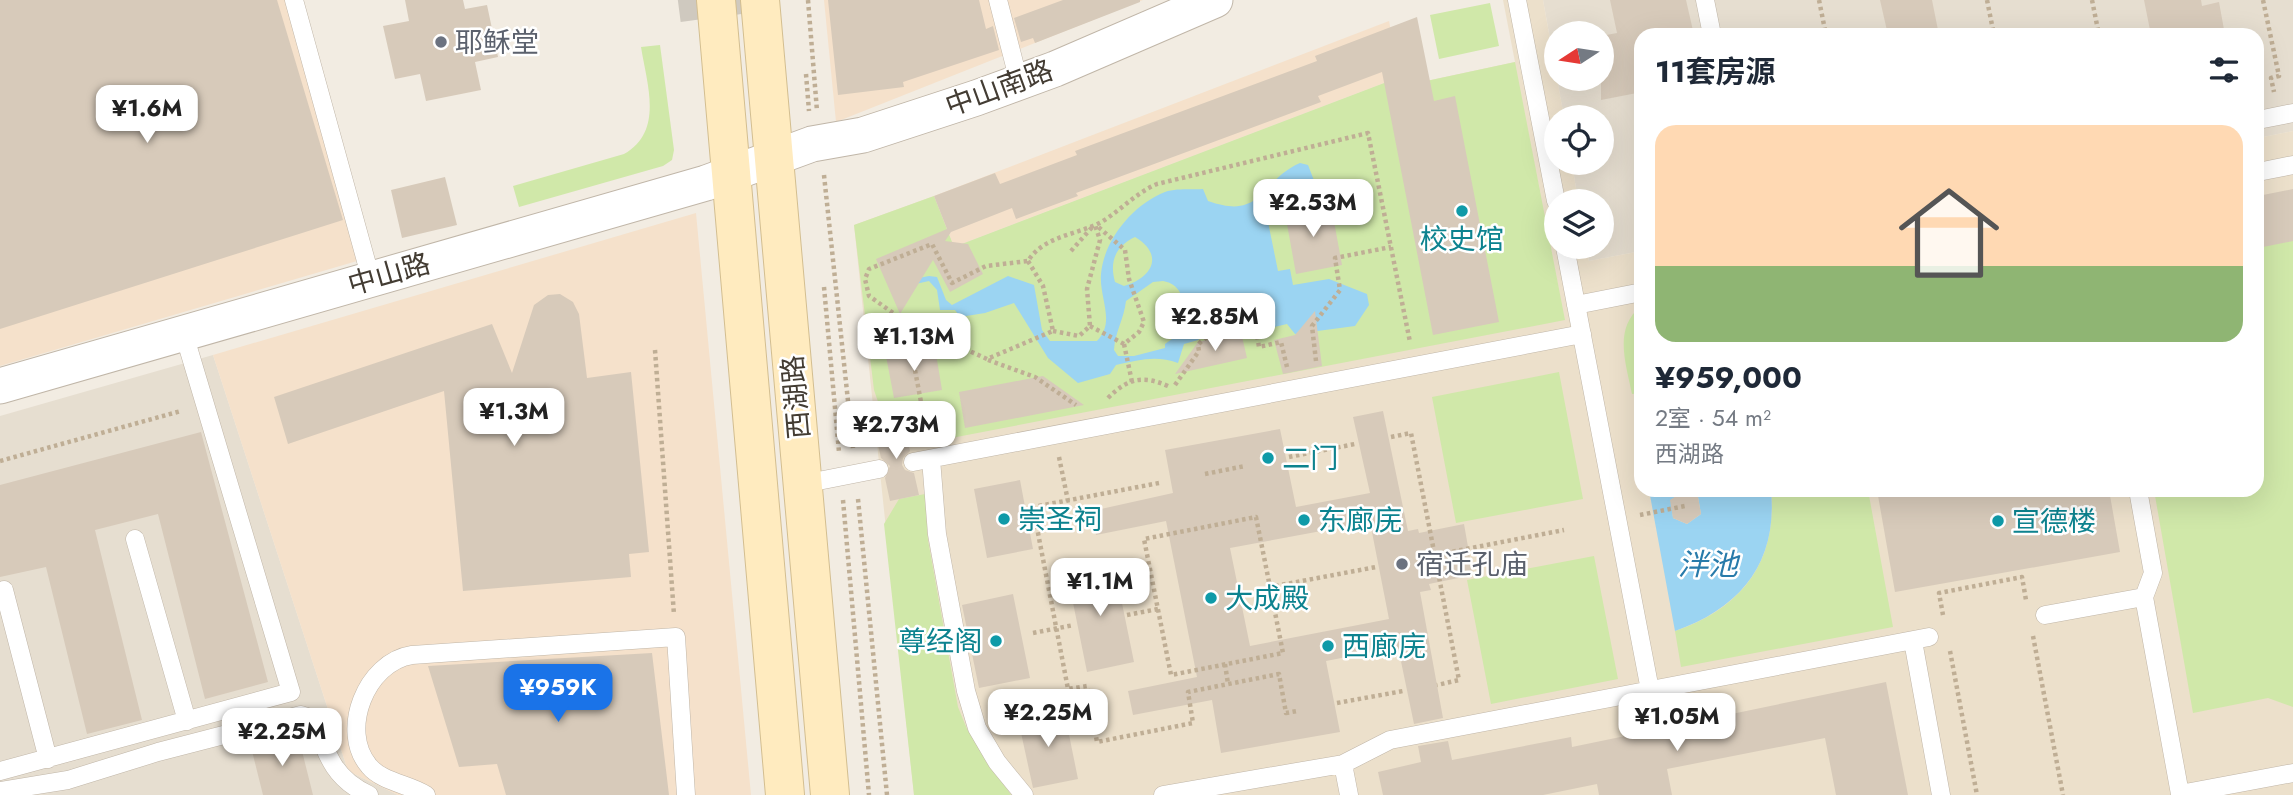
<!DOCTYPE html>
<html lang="zh">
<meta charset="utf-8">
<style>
body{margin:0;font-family:Jost,"Noto Sans SC",sans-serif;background:#f6f6f7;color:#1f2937;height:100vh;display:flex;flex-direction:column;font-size:26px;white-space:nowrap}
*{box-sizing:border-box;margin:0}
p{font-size:23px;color:#747a83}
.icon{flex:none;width:38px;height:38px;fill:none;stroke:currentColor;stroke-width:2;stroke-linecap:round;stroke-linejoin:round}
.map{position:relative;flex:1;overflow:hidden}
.drawer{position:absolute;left:1634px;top:28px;width:630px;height:469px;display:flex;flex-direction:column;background:#fff;border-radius:21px;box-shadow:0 7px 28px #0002}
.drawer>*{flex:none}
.needle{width:46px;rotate:258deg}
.tools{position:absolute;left:1544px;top:21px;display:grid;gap:14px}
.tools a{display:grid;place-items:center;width:70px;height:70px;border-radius:50%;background:#fff;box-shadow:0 7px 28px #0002;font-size:35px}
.price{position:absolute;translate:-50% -60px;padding:0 16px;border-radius:14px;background:#fff;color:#222;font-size:23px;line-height:46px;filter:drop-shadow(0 2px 4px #0008)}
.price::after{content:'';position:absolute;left:50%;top:42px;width:21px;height:16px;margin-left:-10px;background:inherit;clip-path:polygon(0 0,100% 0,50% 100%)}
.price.current{background:#1a73e8;color:#fff}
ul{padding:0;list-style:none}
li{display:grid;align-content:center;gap:14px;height:371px;padding:0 21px}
li span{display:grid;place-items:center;height:217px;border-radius:21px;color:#555}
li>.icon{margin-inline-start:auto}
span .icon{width:126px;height:126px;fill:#fffc;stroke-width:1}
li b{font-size:30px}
h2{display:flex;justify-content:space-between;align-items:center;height:84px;padding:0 21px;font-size:30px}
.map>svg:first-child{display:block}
.residential{fill:#e6ded0}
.commercial{fill:#f5e1cb}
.education{fill:#ece0cb}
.green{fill:#d0e8a9}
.water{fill:#9bd4f2;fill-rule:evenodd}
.building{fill:#d7caba;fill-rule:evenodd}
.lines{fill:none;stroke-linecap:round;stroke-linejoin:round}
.pedestrian-tunnel{stroke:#cfc9bf;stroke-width:26;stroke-dasharray:26 13;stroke-linecap:butt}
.service-casing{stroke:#c0b6a8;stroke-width:19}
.minor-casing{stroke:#c0b6a8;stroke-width:37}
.secondary-casing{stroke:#d3be90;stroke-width:40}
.path{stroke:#bfae95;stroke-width:4.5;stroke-dasharray:3.5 3.5;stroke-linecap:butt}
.service{stroke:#fff;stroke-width:18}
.minor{stroke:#fff;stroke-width:35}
.secondary{stroke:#ffebbf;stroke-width:38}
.worship-dot{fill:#6b7280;stroke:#fff;stroke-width:2.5}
.culture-dot{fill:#0f9aa8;stroke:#fff;stroke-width:2.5}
.labels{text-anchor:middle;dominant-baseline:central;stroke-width:5;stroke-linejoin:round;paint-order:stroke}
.worship-label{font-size:28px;fill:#5b616d;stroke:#fff;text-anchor:start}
.street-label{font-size:28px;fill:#433c33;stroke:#fff}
.culture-label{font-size:28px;fill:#0d838f;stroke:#fff;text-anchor:start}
.water-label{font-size:30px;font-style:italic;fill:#287baa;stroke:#fff}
</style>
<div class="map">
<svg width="2293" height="795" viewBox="0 0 2293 795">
<rect width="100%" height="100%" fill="#f2ece2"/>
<!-- residential -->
<path class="residential" d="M1543 0H2293V131L2258 138V35H1642L1641 251 1589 261 1586 247H1601V201H1578L1572 163H1601V117H1564L1557 79H1601V33H1556V72Z
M213 355 348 771 398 795H0V416Z"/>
<!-- commercial -->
<path class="commercial" d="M0 0H287L357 261 0 366Z
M824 0H1143L836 122Z
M1389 21 1400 77 954 247 934 196Z
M696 213 751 795H398L348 771 213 355Z"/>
<!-- education -->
<path class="education" d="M1503 0H1543L1564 117H1556V163H1572L1578 201H1556V247H1586L1589 261 1641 251 1642 490H2258V138L2293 131V795H914L854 225 934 196 954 247 1400 77 1403 86 1515 62Z"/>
<!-- green -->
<path class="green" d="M1490 3 1499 46 1439 59 1430 15Z
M660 45 674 150 672 160 663 166 519 207 513 186 624 154C664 131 647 85 641 47Z
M1515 62 1565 320 894 449 874 390 854 225 934 196 954 247 1400 77 1403 86Z
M2293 239V707L2268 698 2193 713 2154 490H2258V246Z
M1641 306V393L1632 394C1626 363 1613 329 1641 306Z
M1559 372 1583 499 1456 523 1432 397Z
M1771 490H1868L1893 627 1681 667 1675 631C1741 609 1778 562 1771 490Z
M925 494 928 540 958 707 967 729 1011 795H914L884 524 899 499Z
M1594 556 1618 679 1491 704 1467 580Z"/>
<!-- water -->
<path class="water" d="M1300 163 1308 165 1315 183 1301 198 1276 204 1279 220 1268 222 1278 271 1290 269 1293 285 1329 279 1367 294 1369 305 1355 326 1295 334 1287 324 1257 331 1241 323 1226 320 1198 340 1184 344 1178 363C1156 355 1139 360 1116 365L1110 374 1078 383 1048 358 1014 303 985 313 960 317 955 310H940L937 290 929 281 911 285 908 280 929 276 937 277 946 300 952 305 1008 276 1034 285 1042 330 1050 341H1097C1116 322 1099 298 1101 274 1104 239 1134 204 1165 192 1176 188 1192 190 1203 189L1208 201C1264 221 1260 180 1300 163ZM1135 237C1165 255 1152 278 1124 286L1115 282C1109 261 1116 246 1135 237ZM1163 281C1180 284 1183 297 1186 312L1180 318 1181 324 1170 330 1172 339 1165 344V348L1134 356H1118L1114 350C1115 332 1124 319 1126 301L1153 282Z
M1649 490H1771C1778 562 1741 608 1675 631ZM1684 491 1698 497 1701 514 1687 524 1673 518 1671 500Z"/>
<!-- building -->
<path class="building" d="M0 0H277L343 220 0 329Z
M405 0H463L465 9 487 5 498 57 475 62 481 90 426 101 420 74 395 79 383 26 409 21Z
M828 0H979L986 29 993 26 999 50 903 82 904 87 838 95Z
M1063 0H1140V2L1035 43 1033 38 1021 42 1014 18Z
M1610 0H1686L1694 35H1642V92L1601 100V36L1617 33Z
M1880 0H1932L1939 35H1888Z
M2144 0H2201L2202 6 2219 2 2225 35H2151Z
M1417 17 1434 101 1455 96 1499 322 1433 335 1382 72 1318 96 1321 102 1076 193 1078 196 1016 219 1012 208 951 232 945 241 968 244 983 274 950 292 933 260 900 314 876 259 947 229 934 196 995 173 1000 184 1077 155 1075 151 1317 61 1315 56Z
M445 177 457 225 402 238 391 190Z
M2293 189V241L2258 248V196Z
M1331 205 1342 265 1296 274 1285 213Z
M560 294 573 302 579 314 587 378 631 372 649 552 629 554 631 577 463 591 444 391 288 444 274 397 492 324 512 373 534 305 548 295Z
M1315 311 1322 366 1283 374 1274 340 1295 335Z
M1241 332 1247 358 1175 374 1198 342Z
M935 348 942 390 894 398 886 356Z
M1043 376 1084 405 965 428 959 392Z
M1383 411 1408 531 1418 529 1419 533 1464 524 1473 575 1429 584 1431 590 1420 592 1443 718 1414 724 1398 647 1326 661 1340 732 1221 753 1212 700 1133 715 1128 691 1197 677 1166 521 1096 535 1092 511 1173 493 1165 450 1280 429 1296 507 1370 493 1353 417ZM1370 522 1389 619 1250 646 1230 548Z
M903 421 910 451 903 458 902 465 905 470 914 473 919 495 890 501 885 478 890 466 881 458 874 427Z
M201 432 268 682 205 699 158 514 95 530 142 720 87 734 46 567 0 577V485Z
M1020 480 1033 549 987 558 974 489Z
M1877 490H2109L2120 552 1895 592Z
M1684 491 1698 497 1701 514 1687 524 1673 518 1670 500Z
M1114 564 1134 662 1087 672 1067 573Z
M1013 594 1030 678 979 688 962 605Z
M652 653 669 795H506L497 764 459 767 428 666Z
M1886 682 1908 795H1836L1825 738 1667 769 1672 795H1599L1597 784 1543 795H1383L1378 772 1421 762 1418 746 1448 741 1452 760 1571 737 1572 747Z
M1064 710 1078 779 1033 788 1018 719Z
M298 735 313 795H263L251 747Z"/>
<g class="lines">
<!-- pedestrian-tunnel -->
<path class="pedestrian-tunnel" d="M679 9 749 0"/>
<!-- service casing -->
<g class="service-casing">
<path id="service" d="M294 0 371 279
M998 0 1019 82
M1517 0 1556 201
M1705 0 1712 35
M2258 120 2293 113
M2258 172 2293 165
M1565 247 1650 690
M1576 305 1642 292
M931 459 937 534 966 691 977 728 997 762 1024 795
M913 462 1582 334
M803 484 879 469
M2138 490 2153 573 2144 597 2180 794 2293 773
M135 539 187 721
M4 590 48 759
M2045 615 2144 597
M1913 641 1941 795
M1343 764 1349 795
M0 771 291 692 184 334
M0 791 68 780 158 752 301 715 314 719C327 755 333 778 369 795
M426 795C409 784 382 782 369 766 339 731 366 662 412 655L676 637 686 795
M1163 795 1343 764 1390 740 1929 637"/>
</g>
<!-- minor casing -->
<g class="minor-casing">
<path id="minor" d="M0 386 706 183 812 144 863 135 976 98 1055 69 1215 0"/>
</g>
<!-- secondary casing -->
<g class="secondary-casing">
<path id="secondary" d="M716 0 785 795
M760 0 830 795"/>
</g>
<!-- path -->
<path class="path" d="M808 0 817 111
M1819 0 1826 35
M1987 0 1994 35
M2092 0 2099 35
M2263 0 2279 76 2271 78 2274 92
M806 74 809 111
M824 175 853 448
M1071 251 1094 225
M1028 261 1043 286 1053 331 987 359 906 322 869 296 865 279 869 269 932 244 952 283 986 266 1028 261C1044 235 1079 235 1103 221 1122 209 1136 193 1157 184L1368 133 1410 342
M824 287 839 452
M906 322 927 434
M1090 326 1124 344 1139 332 1144 322 1129 279 1125 250 1096 225
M1053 331 1079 336 1090 326 1087 289 1100 240 1095 225
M1124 344 1132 382
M655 350 674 615
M988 360 1035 377 1076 405
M1316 361 1312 326 1340 290 1335 258 1391 247
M1175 385 1199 351 1198 345C1213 327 1237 330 1257 335L1259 347 1281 342 1287 367
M1108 398C1128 378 1143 375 1168 386
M1391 437 1411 433 1459 680 1437 685
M1059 457 1068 501
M1289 457 1355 444
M0 461 181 411
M1205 474 1245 466
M1159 483 1033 507 1068 689 1087 686 1097 742 1193 723 1188 692 1279 674 1286 713 1297 711
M858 499 887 795
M843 500 869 795
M1640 515 1685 506
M1425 557 1564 530
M1270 587 1283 653 1171 675 1144 539 1256 517 1270 587 1376 567
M1127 615 1158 609
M1943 615 1939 593 2022 577 2026 600
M1033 633 1074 625
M2033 636 2063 795
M1950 651 1977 795
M1225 664 1228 684
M1337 703 1403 691"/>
<!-- service -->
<use href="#service" class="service"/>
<!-- minor -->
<use href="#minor" class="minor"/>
<!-- secondary -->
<use href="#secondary" class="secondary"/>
</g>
<!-- markers -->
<g class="worship-dot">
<circle cx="441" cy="42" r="7"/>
<circle cx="1402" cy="564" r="7"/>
</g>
<g class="culture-dot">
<circle cx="1462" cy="211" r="7"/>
<circle cx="1268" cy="458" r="7"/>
<circle cx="1004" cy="519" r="7"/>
<circle cx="1304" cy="520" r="7"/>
<circle cx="1998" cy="521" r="7"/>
<circle cx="1211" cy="598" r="7"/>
<circle cx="996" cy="641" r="7"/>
<circle cx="1328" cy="646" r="7"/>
</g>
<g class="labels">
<!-- worship labels -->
<g class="worship-label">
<text x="455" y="42">耶稣堂</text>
<text x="1416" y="564">宿迁孔庙</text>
</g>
<!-- street labels -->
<g class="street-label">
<text transform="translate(999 88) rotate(-20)">中山南路</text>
<text transform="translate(389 274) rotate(-16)">中山路</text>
<text transform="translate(796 397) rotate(-95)">西湖路</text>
</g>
<!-- culture labels -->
<g class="culture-label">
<text x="1462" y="239" text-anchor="middle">校史馆</text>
<text x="1282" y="458">二门</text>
<text x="1018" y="519">崇圣祠</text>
<text x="1318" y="520">东廊庑</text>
<text x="2012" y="521">宣德楼</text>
<text x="1225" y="598">大成殿</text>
<text x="982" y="641" text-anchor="end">尊经阁</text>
<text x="1342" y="646">西廊庑</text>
</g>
<!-- water labels -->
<g class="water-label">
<text x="1708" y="564">泮池</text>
</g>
</g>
</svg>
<div class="tools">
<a><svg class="needle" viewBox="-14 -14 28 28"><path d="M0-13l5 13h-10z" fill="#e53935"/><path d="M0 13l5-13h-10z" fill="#747a83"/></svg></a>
<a><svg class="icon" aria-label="locate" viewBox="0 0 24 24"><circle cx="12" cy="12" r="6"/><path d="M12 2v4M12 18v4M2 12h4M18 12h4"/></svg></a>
<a><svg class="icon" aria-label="layers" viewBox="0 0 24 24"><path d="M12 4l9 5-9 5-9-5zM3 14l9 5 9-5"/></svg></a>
</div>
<b class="price" style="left:147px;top:145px">¥1.6M</b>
<b class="price" style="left:1313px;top:239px">¥2.53M</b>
<b class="price" style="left:1215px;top:353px">¥2.85M</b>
<b class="price" style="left:914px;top:373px">¥1.13M</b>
<b class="price" style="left:514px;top:448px">¥1.3M</b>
<b class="price" style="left:896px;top:461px">¥2.73M</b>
<b class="price" style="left:1100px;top:618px">¥1.1M</b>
<b class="price current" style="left:558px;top:724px">¥959K</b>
<b class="price" style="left:1048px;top:749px">¥2.25M</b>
<b class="price" style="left:1677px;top:753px">¥1.05M</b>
<b class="price" style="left:282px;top:768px">¥2.25M</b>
<section class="drawer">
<h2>11套房源<svg class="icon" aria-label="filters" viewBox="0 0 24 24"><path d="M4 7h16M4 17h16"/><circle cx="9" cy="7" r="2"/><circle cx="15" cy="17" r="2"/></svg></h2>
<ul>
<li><span style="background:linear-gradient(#ffd9b3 65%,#8fb573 0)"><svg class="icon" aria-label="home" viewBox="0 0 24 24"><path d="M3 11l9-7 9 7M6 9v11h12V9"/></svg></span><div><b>¥959,000</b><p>2室 · 54 m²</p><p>西湖路</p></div></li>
</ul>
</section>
</div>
